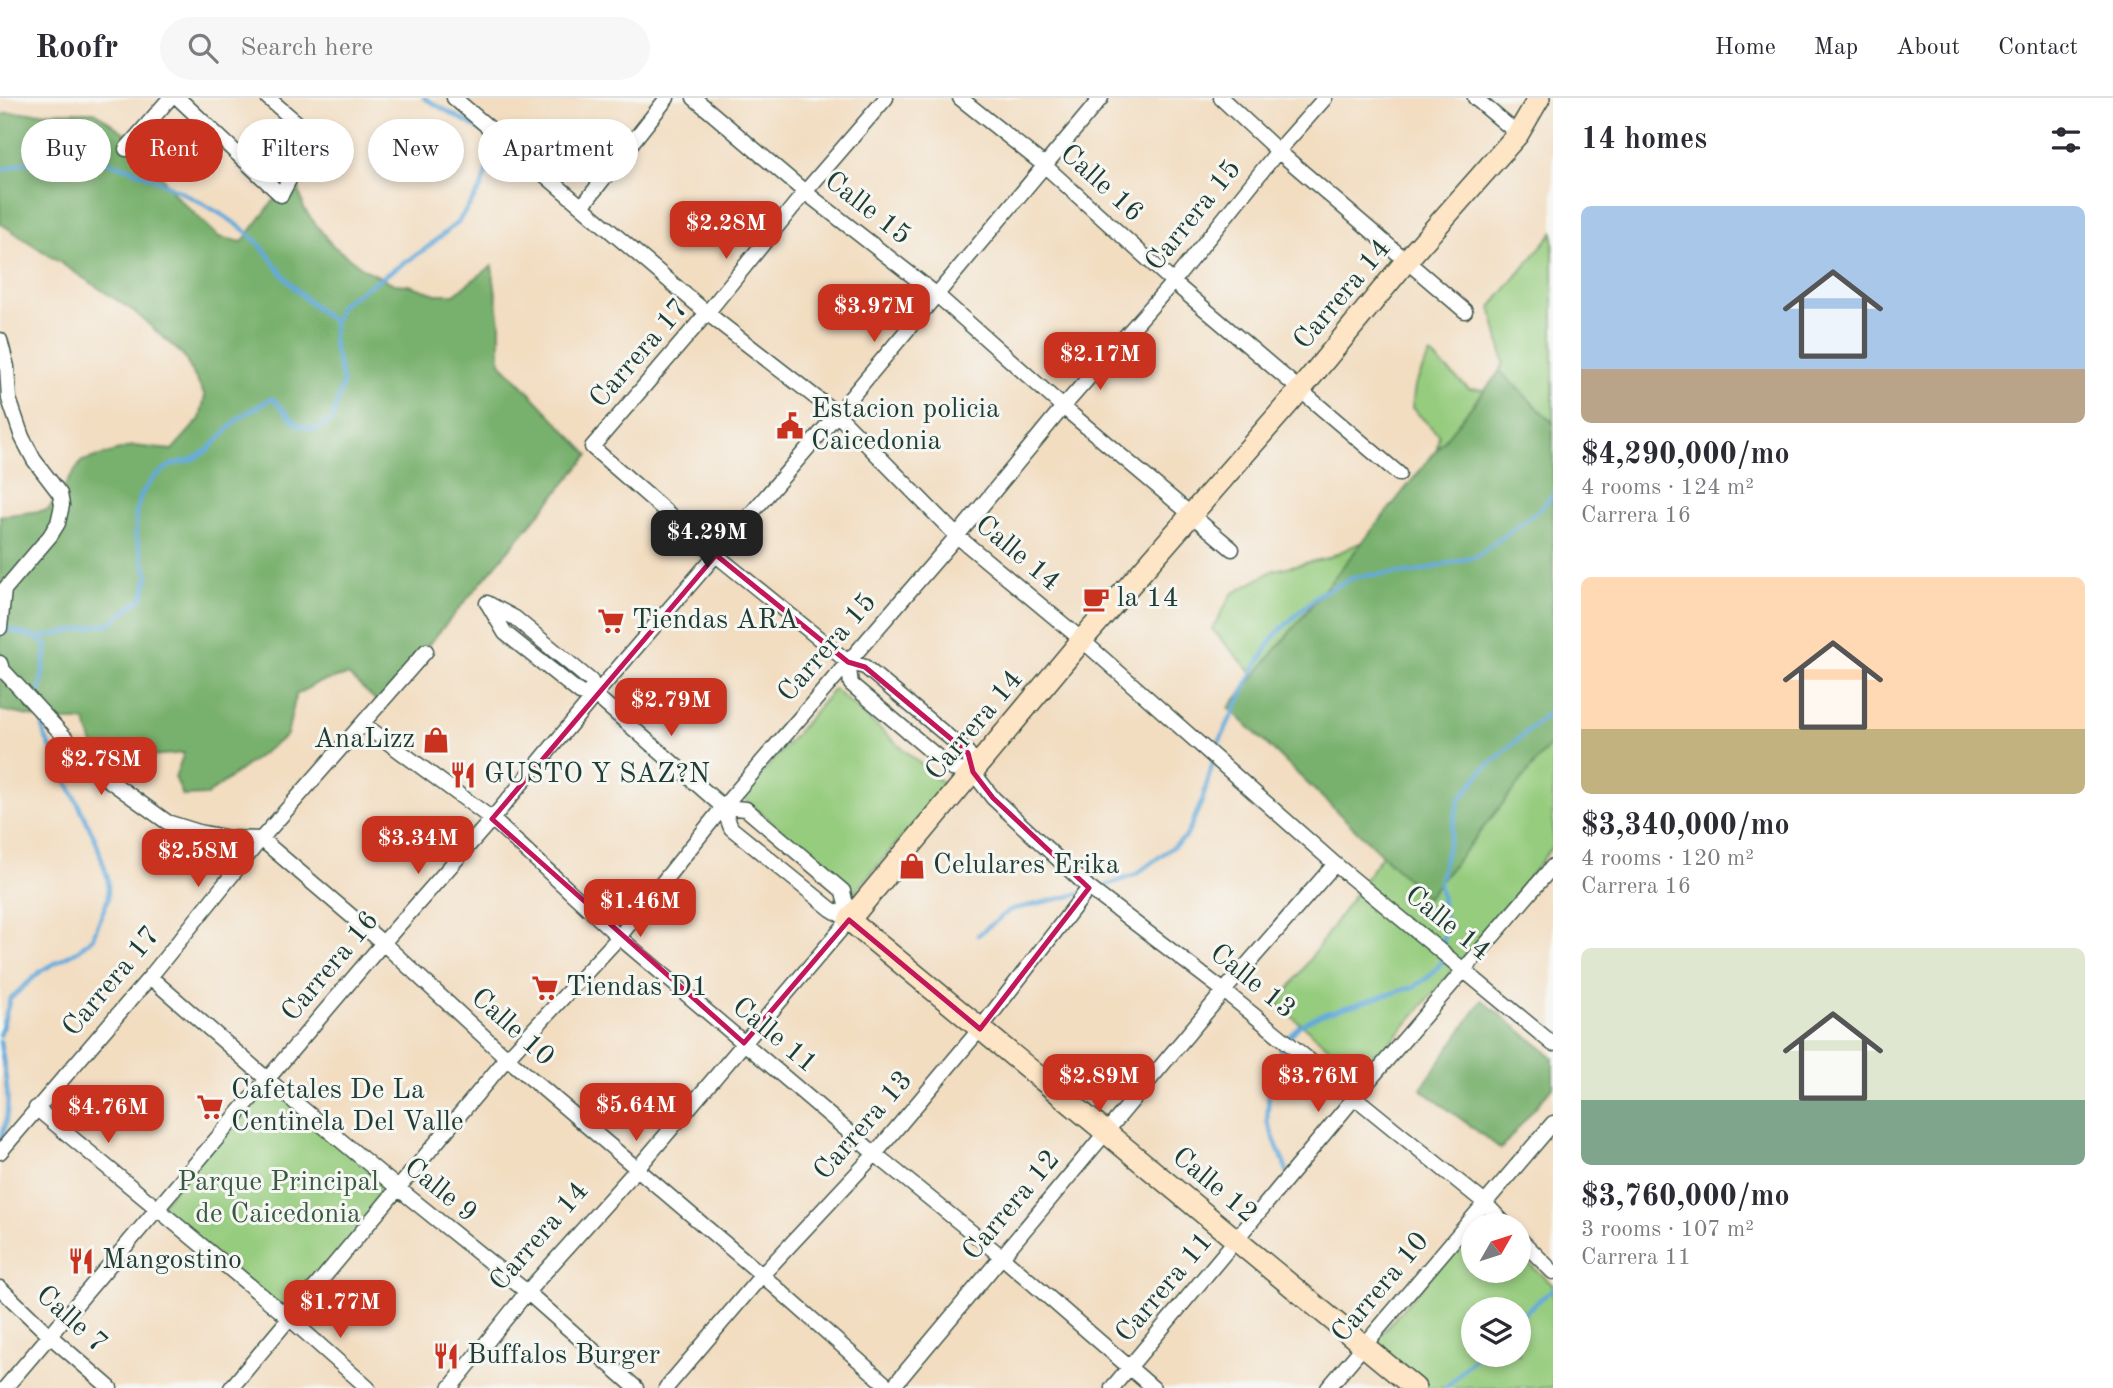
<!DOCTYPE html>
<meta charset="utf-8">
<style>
body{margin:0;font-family:"Old Standard TT",serif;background:#f7f7f7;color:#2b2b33;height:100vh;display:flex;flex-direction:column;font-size:26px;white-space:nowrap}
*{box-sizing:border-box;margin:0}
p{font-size:23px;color:#7c7c81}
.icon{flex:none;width:38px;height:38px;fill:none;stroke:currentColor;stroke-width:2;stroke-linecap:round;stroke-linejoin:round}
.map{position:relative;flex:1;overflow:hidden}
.drawer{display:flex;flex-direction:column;background:#fff;width:560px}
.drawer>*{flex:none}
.top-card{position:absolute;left:21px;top:21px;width:665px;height:63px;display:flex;gap:14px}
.needle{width:46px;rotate:51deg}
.tools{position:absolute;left:1461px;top:1115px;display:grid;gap:14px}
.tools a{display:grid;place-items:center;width:70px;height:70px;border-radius:50%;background:#fff;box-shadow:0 4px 10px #0003;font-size:35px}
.price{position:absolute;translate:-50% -60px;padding:0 16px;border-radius:14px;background:#c8321e;color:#fff;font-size:23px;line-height:46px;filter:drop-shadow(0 2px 4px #0008)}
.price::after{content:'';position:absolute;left:50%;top:42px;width:21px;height:16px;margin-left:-10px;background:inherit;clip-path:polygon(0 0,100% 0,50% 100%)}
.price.selected{background:#222;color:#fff}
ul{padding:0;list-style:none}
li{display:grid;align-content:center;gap:14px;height:371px;padding:0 28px}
li span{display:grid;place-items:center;height:217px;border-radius:10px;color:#555}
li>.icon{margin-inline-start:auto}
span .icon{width:126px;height:126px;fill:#fffc;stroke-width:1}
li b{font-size:30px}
h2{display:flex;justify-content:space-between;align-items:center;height:84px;padding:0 28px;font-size:30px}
.chip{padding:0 24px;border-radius:32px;background:#fff;box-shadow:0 4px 10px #0003;font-size:24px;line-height:63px}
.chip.selected{background:#c8321e;color:#fff}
header{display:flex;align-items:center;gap:42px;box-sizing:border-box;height:98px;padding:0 35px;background:#fff;border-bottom:2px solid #e1e1e2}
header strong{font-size:33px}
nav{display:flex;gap:38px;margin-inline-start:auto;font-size:24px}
.search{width:490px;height:63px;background:#f7f7f7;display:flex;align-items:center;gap:18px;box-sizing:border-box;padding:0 24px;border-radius:38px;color:#7c7c81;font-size:26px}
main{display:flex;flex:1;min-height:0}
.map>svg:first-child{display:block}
.green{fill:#96cc7e;stroke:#5a8459;stroke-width:2;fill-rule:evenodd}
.forest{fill:#78b06d;stroke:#4c7650;stroke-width:2}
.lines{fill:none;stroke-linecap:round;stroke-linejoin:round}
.stream{stroke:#63aada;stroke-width:4.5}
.street-casing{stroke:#3f5549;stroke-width:17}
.secondary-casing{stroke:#3f5549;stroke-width:24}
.street{stroke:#fff;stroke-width:14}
.secondary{stroke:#fee5c5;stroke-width:21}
.marked{fill:none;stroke:#c2185b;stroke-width:5;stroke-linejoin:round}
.labels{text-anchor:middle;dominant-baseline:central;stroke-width:6;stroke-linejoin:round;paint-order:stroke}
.street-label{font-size:28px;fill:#1f3d34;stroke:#f6f6f2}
.poi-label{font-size:28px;fill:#1f3d34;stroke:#f6f6f2;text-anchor:start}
.park-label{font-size:28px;fill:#375a43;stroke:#f6f6f2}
</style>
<header>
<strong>Roofr</strong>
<div class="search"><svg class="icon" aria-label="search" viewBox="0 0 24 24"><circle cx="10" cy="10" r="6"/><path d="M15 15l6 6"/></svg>Search here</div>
<nav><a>Home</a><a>Map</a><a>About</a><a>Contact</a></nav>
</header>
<main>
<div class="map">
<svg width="1553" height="1290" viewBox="0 0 1553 1290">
<rect width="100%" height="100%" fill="#f6f6f2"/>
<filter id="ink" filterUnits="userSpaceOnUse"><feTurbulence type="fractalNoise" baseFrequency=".0143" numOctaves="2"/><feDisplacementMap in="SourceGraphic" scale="14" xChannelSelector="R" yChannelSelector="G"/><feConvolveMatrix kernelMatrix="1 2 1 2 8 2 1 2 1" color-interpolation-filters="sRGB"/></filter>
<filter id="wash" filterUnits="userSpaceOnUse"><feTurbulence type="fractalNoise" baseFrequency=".00686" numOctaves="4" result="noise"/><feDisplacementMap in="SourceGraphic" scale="28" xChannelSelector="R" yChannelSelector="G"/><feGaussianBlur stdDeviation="1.57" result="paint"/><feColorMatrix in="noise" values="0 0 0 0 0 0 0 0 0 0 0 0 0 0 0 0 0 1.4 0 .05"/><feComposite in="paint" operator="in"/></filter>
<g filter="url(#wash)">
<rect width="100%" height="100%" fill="#f2ddc1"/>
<!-- green -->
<path class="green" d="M1553 134V748L1501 817 1362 977 1278 907 1397 735 1212 531 1232 496 1274 472 1327 460 1373 439 1435 364 1439 337 1412 310 1415 287 1430 256 1469 291 1488 292 1504 265 1491 209Z
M834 591 946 688 854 795 742 699Z
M267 981 399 1091 289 1220 158 1111Z
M1473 1129 1474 1172H1519V1157L1553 1187V1290H1411L1368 1251ZM1474 1211H1519V1256H1474Z"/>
<!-- forest -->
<path class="forest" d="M95 14 136 43 176 98 219 139 242 144 295 75 304 111 332 147 364 171 394 186 409 187 436 196H454L492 168 500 225V264L589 357 379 605 348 577 317 585 296 597 287 637 207 697 183 698 175 679 184 655C156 658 127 659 99 664L85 623H52L0 612V418L48 412 82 363 133 348 172 352 200 321 205 298 183 257 135 214 0 125V19L6 15Z
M1500 273 1553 325V643L1427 800 1229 610Z
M1482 902 1553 959V988L1501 1051 1421 991Z"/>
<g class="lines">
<!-- stream -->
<path class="stream" d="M0 73C74 43 128 65 194 101 216 113 239 125 256 143 269 156 278 172 290 185 303 200 319 212 334 225
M4 530 37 540 111 525 143 499 148 479 136 438V414L142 395 154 379 171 367 191 362 208 352 240 319 272 300 298 327 316 332 332 322 343 284 333 245 334 225 341 206 424 152 458 124 481 90 493 52 486 35 424 0
M37 540 47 548 39 598 40 604
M1216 656 1219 644 1254 572 1275 537 1319 496 1357 478 1416 474 1477 458 1539 412 1553 397
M1097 791 1135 777 1186 739 1202 703 1213 664
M978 837 1010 812 1079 796
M0 937 10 901 41 873 79 852 93 839 108 801V781L96 743 44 636 42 620
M0 943C5 975 14 1012 0 1043
M1287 1073 1267 1023 1270 983 1283 945 1299 928 1317 918 1413 889 1430 878 1442 864 1445 824 1439 785 1459 702 1483 672 1553 611
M1519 1219 1553 1191
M1446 1290 1478 1256"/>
</g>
</g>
<g filter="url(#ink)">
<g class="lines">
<!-- street casing -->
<g class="street-casing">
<path id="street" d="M178 0 281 97 303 55 309 35 268 0
M454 0 707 215 837 316 957 438 1082 542 1335 766 1553 946
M694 0 805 94 937 197 1063 309 1232 451
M886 0 805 94 707 215 592 349 716 457 848 564 865 569 968 655 973 674 993 700 1089 790 1224 893 1485 1105 1506 1127
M960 0 1044 67 1173 184 1399 376
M1221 0 1278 53 1465 213
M1475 0 1518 36
M126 51 170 0
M583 107 667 0
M0 242 7 269 9 301 22 339 34 362 60 396 62 407 58 425 50 438 4 492 0 530
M487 505 515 520 591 583 595 597 723 709 731 730 831 811 849 822
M488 506 505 535 580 595 595 597
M848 564 851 586 952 671 973 674
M0 565 2 571 96 673 167 724 199 734 230 740 261 741 383 845 507 960 762 1177 890 1290
M363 626 492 721 619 839 875 1056 1001 1158 1153 1290
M723 709 746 711 843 793 849 822
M150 879 267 981 399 1091 527 1194 636 1290
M36 1010 289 1220 368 1290
M0 1054 150 879 261 741 426 553
M1519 1140 1553 1174
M0 1190 50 1238 110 1290
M5 1290 383 845 492 721 595 597 837 316 1101 0
M231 1290 507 960 619 839 723 709 957 438 1063 309 1173 184 1278 53 1325 0
M450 1290 527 1194 637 1071 849 822
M666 1290 762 1177 875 1056 980 931 1089 790
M892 1290 1224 893 1335 766
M1112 1290 1355 999 1553 768
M1328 1290 1553 1025"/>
</g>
<!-- secondary casing -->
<g class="secondary-casing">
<path id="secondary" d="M1415 1290 849 822 1082 542 1300 292 1407 162 1518 36 1539 0"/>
</g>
<!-- street -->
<use href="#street" class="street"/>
<!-- secondary -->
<use href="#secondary" class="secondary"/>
</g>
</g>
<!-- marked area -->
<path class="marked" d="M716 457 848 564 865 569 968 655 973 674 993 700 1089 790 980 931 849 822 744 945 492 721Z"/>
<!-- icons -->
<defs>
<g id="civic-bare" transform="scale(2.1)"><path d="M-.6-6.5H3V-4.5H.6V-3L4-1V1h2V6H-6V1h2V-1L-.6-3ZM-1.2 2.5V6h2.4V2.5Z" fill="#c8321e" stroke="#f6f6f2" stroke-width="2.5" paint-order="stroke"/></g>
<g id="cafe-bare" transform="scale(2.1)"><path d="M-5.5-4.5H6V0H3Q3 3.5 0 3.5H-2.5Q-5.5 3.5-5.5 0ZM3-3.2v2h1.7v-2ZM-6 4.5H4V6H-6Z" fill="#c8321e" stroke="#f6f6f2" stroke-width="2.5" paint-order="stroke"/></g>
<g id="supermarket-bare" transform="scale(2.1)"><path d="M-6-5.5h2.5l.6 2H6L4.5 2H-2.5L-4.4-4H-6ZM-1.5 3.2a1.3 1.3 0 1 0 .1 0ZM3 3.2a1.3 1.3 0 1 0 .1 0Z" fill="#c8321e" stroke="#f6f6f2" stroke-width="2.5" paint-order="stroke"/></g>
<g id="shop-bare" transform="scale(2.1)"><path d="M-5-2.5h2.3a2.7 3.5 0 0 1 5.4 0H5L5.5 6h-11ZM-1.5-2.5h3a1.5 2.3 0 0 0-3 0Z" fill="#c8321e" stroke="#f6f6f2" stroke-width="2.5" paint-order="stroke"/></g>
<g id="restaurant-bare" transform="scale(2.1)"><path d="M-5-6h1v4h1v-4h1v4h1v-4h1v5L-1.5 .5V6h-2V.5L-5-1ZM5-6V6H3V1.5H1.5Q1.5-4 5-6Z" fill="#c8321e" stroke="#f6f6f2" stroke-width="2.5" paint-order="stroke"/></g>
</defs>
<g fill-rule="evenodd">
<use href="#civic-bare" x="790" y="328"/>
<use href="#cafe-bare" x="1096" y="501"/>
<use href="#supermarket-bare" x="611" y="523"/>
<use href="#shop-bare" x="436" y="642"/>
<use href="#restaurant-bare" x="463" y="677"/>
<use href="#shop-bare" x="912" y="768"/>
<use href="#supermarket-bare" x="545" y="890"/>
<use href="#supermarket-bare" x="210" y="1009"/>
<use href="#restaurant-bare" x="81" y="1163"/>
<use href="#restaurant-bare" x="446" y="1258"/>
</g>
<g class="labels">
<!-- street labels -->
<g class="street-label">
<text transform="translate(1101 86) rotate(42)">Calle 16</text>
<text transform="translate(867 111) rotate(38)">Calle 15</text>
<text transform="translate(1194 118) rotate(-51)">Carrera 15</text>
<text transform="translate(1343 197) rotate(-50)">Carrera 14</text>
<text transform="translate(640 256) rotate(-49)">Carrera 17</text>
<text transform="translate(1017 456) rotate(40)">Calle 14</text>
<text transform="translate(828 550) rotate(-49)">Carrera 15</text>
<text transform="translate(975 628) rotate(-50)">Carrera 14</text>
<text transform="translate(1447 826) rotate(39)">Calle 14</text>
<text transform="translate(331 869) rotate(-50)">Carrera 16</text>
<text transform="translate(112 884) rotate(-50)">Carrera 17</text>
<text transform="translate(1252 884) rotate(39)">Calle 13</text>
<text transform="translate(512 930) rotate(42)">Calle 10</text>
<text transform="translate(774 938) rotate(40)">Calle 11</text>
<text transform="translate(864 1028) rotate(-49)">Carrera 13</text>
<text transform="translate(1214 1088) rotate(40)">Calle 12</text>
<text transform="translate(440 1093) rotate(39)">Calle 9</text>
<text transform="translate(1012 1108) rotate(-50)">Carrera 12</text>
<text transform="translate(540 1139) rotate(-49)">Carrera 14</text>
<text transform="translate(1165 1190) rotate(-50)">Carrera 11</text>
<text transform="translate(1381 1190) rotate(-50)">Carrera 10</text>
<text transform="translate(71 1222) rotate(42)">Calle 7</text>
</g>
<!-- poi labels -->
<g class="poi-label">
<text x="811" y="312">Estacion policia<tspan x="811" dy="32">Caicedonia</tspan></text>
<text x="1117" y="501">la 14</text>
<text x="632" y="523">Tiendas ARA</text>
<text x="415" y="642" text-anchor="end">AnaLizz</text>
<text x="484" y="677">GUSTO Y SAZ?N</text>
<text x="933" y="768">Celulares Erika</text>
<text x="566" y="890">Tiendas D1</text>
<text x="231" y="993">Cafetales De La<tspan x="231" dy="32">Centinela Del Valle</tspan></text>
<text x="102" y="1163">Mangostino</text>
<text x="467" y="1258">Buffalos Burger</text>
</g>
<!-- park labels -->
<g class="park-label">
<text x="278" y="1085">Parque Principal<tspan x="278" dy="32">de Caicedonia</tspan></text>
</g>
</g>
</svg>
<div class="tools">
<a><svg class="needle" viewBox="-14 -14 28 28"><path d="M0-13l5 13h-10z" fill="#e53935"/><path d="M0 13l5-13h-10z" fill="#7c7c81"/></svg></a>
<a><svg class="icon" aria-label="layers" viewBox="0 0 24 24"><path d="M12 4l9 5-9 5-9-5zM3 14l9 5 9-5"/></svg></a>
</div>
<b class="price" style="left:726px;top:163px">$2.28M</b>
<b class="price" style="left:874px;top:246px">$3.97M</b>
<b class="price" style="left:1100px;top:294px">$2.17M</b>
<b class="price selected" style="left:707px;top:472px">$4.29M</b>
<b class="price" style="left:671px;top:640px">$2.79M</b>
<b class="price" style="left:101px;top:699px">$2.78M</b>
<b class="price" style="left:418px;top:778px">$3.34M</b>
<b class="price" style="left:198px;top:791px">$2.58M</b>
<b class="price" style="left:640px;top:841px">$1.46M</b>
<b class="price" style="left:1099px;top:1016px">$2.89M</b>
<b class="price" style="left:1318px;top:1016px">$3.76M</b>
<b class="price" style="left:636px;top:1045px">$5.64M</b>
<b class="price" style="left:108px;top:1047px">$4.76M</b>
<b class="price" style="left:340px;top:1242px">$1.77M</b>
<div class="top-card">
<a class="chip">Buy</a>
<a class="chip selected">Rent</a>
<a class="chip">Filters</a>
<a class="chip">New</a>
<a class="chip">Apartment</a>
</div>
</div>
<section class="drawer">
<h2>14 homes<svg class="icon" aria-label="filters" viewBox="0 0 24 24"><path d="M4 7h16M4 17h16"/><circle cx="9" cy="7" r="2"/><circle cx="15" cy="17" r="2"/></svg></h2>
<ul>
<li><span style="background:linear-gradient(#a9c7e8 75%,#b9a48a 0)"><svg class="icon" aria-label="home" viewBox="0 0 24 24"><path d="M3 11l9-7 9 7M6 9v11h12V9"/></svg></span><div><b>$4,290,000/mo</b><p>4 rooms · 124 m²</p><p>Carrera 16</p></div></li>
<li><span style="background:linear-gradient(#ffd9b3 70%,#c2b280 0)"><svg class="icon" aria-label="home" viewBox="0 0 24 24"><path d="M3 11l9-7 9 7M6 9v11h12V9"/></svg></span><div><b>$3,340,000/mo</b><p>4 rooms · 120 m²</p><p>Carrera 16</p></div></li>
<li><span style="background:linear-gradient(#dfe7d0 70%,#7fa58c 0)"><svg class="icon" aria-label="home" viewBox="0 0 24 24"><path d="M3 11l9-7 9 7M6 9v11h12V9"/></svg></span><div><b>$3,760,000/mo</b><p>3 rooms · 107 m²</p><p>Carrera 11</p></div></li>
</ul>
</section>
</main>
